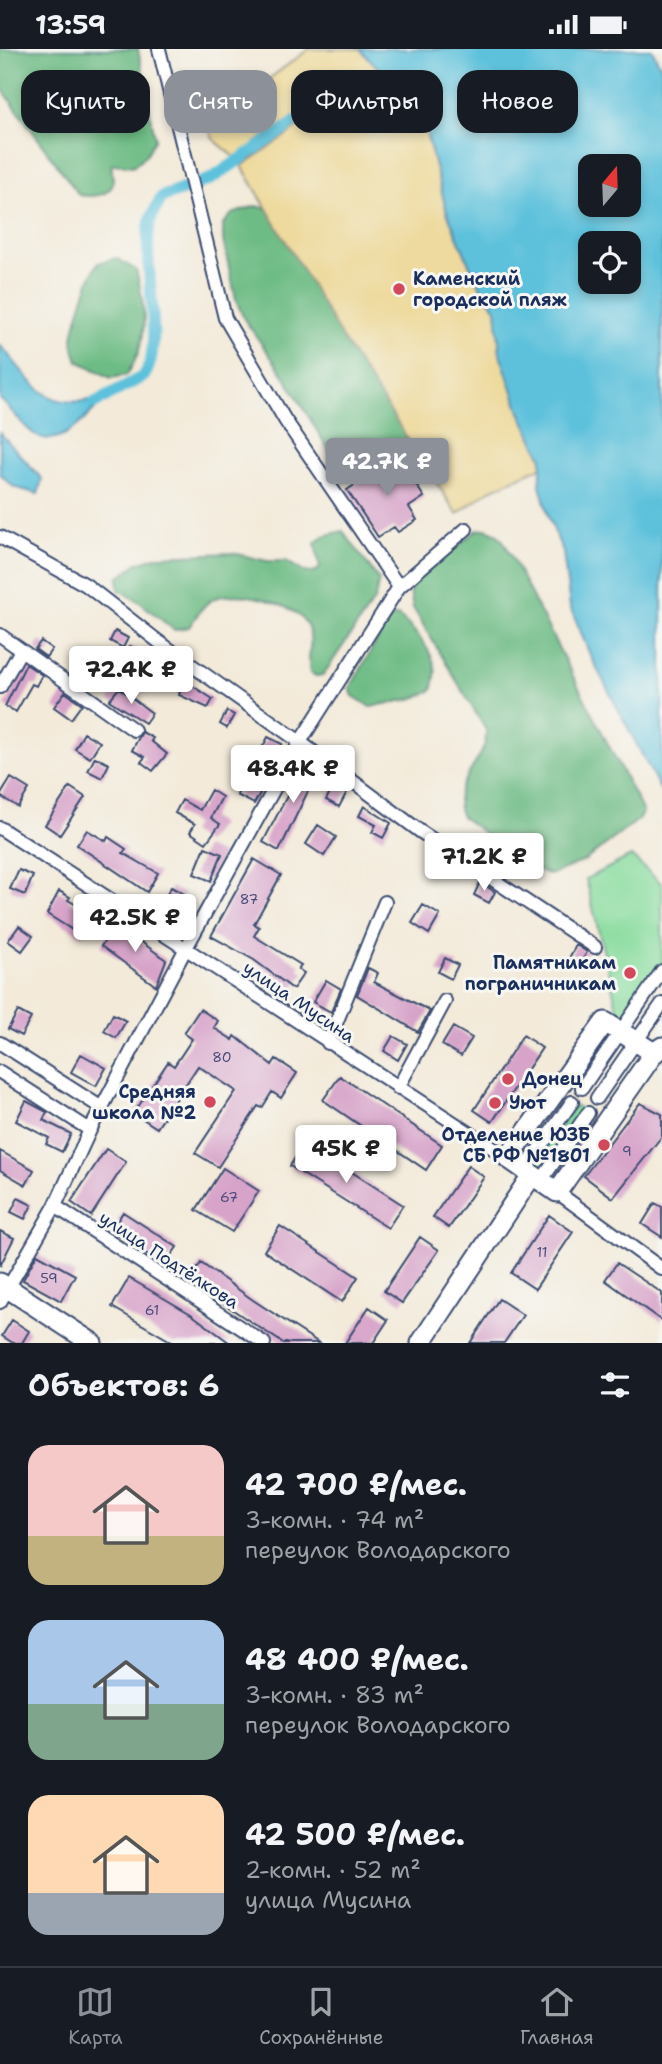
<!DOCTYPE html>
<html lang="ru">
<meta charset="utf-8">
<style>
body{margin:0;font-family:"Shantell Sans",sans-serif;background:#242831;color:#f1f3f6;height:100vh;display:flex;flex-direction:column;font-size:26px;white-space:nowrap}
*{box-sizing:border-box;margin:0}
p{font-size:23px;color:#9ea1a6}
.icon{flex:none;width:38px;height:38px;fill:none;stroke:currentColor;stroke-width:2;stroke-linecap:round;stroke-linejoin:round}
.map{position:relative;height:1294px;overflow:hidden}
.details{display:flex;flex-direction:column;background:#171b24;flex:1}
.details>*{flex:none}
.banner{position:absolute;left:21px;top:21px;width:621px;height:63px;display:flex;gap:14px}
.needle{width:46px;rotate:19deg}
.controls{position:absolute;left:578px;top:105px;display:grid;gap:14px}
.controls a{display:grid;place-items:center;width:63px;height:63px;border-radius:14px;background:#171b24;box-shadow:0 4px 10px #0003;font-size:35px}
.price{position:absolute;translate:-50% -60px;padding:0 16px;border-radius:7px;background:#fff;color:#222;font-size:23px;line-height:46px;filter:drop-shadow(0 2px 4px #0008)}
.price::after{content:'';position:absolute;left:50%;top:42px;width:21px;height:16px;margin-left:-10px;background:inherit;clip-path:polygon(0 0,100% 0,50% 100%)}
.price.current{background:#8c9099;color:#fff}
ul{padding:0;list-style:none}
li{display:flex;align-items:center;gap:21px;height:175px;padding:0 28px}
li span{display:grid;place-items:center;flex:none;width:196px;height:140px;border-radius:21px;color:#555}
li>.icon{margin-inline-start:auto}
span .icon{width:84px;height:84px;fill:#fffc;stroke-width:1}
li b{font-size:30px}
h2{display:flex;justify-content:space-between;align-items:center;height:84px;padding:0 28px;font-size:30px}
.tag{padding:0 24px;border-radius:21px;background:#171b24;box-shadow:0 4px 10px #0003;font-size:24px;line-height:63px}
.tag.current{background:#8c9099;color:#fff}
.status{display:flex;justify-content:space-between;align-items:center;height:49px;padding:0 35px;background:#171b24;direction:ltr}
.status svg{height:19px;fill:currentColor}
.dock{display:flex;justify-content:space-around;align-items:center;height:98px;border-top:2px solid #363941;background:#171b24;font-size:19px;color:#9ea1a6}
.dock a{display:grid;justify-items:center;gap:4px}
.dock .current{color:#8c9099}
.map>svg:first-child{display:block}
.green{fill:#88dc9e;stroke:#52867e;stroke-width:2}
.forest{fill:#6ebc85;stroke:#447672;stroke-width:2}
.sand{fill:#eeda9e;stroke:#84847e;stroke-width:2}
.water{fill:#5dc1db;stroke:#3c789c;stroke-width:2;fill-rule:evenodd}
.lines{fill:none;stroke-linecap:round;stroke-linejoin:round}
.canal{stroke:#5dc1db;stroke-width:12}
.building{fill:#d7a3c9}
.street-casing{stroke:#3b4b70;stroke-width:16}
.secondary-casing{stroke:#3b4b70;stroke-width:23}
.street{stroke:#fff;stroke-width:12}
.secondary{stroke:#fff;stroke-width:19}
.poi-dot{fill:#d1495b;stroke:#f6f6f2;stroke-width:2.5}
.labels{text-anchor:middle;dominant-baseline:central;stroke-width:6;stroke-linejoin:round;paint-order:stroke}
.number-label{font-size:14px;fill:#4a4c79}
.poi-label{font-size:18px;font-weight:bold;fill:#1b2f5e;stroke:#f6f6f2;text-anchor:start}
.street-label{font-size:18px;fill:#1b2f5e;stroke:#f6f6f2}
</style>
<div class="status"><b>13:59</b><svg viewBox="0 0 49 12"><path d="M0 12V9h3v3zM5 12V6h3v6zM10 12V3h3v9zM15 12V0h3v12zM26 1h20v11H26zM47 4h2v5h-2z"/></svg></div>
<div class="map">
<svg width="662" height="1294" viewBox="0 0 662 1294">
<rect width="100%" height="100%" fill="#f6f6f2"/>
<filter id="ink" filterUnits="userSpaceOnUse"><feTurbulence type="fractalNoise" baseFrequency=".0143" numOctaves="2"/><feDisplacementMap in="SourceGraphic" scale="14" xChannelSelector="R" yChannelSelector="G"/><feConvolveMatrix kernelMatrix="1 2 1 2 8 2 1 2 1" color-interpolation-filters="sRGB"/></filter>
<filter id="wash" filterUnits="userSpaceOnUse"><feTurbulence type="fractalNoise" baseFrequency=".00686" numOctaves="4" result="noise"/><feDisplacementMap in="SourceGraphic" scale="28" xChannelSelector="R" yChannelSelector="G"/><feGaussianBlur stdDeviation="1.57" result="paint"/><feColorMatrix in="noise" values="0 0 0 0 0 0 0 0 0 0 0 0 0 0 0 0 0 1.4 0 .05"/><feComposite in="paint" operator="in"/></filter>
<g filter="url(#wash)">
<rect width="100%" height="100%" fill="#f3ead9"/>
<!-- green -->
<path class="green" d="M631 807 662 835V919L622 979 586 830Z
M574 1056 583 1062 566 1087 558 1081Z
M554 1085 563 1092 545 1118 536 1112Z"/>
<!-- forest -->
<path class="forest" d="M0 0H138L155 89 147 105 134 117 112 115C111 121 113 126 113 132 112 148 90 148 79 146L0 37Z
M255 157 273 160 409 385 402 397 356 426 340 420 285 328 244 270 236 251 223 191V175L232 165Z
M116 209 136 221C146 261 150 290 127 326L111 329 78 312C76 305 72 297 73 290 75 272 89 228 98 214Z
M486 480 496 484 504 493 643 763 638 771 584 812 550 826 531 818 462 768C445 733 489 715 486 681L413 559 410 543 414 533 477 481Z
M343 482 379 531 375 550 323 626 316 627 310 624C306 608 315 592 307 576 294 553 236 539 213 550 202 556 196 568 189 578L174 581 137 551 119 541 118 529 138 514 159 507 233 504 267 512H286L304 523 313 524 320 519 315 494 324 487Z
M398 567C412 577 432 602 435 618 437 626 434 633 432 641 414 653 392 652 371 658L353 647 350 639 386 575 393 568Z"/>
<!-- sand -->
<path class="sand" d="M309 0H360L421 64 447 163 476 231 496 260 544 417 490 441 457 465 342 289 242 117 365 32 361 24 236 109 213 90 210 82 216 69Z"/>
<!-- water -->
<path class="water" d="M360 0H652L662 20V744L591 608 570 558 563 503 549 469 540 436 542 409 520 363 500 305 496 260 476 231 447 163 421 64ZM628 117V156H590V117ZM628 194V233H590V194Z
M0 296C36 337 47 366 106 347 91 364 61 403 34 385 22 376 11 360 0 350Z
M0 384 42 430 38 445 14 438 0 425Z"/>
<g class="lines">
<!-- canal -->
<path class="canal" d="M94 354 144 327C166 293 141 215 150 173 152 165 158 156 162 148L211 130 357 31"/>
</g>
<g id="blocks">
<!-- building -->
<path class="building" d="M398 408 424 448 409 458 417 471 398 483 394 478 378 488 347 441Z
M115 582 128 589 123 599 110 592Z
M41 592 52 600 46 608 35 600Z
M130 597 154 610 150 618 126 605Z
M26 615 42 626 36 637 32 635 16 663 5 657Z
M161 617 213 650 208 659 179 646 180 643 155 629Z
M119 639 152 664 145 674 109 651Z
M65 643 82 655 71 670 54 658Z
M227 662 234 666 227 679 220 675Z
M142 683 153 689 151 692 167 705 153 722 141 713 145 708 132 701Z
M84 684 100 693 90 709 75 700Z
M268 688 282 695 275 710 260 703Z
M95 708 109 715 102 729 88 722Z
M307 709 323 721 312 739 310 738 279 802 263 793Z
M11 729 29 740 18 758 0 747Z
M245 732 262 741 254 755 237 746Z
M335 733 348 741 339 758 326 751Z
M70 738 85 748 60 786 45 776Z
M211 741 222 748 211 769 220 775 206 794 190 783 195 775 175 764 182 751 200 761Z
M364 757 391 774 383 789 372 783 376 776 359 767Z
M318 776 336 788 324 807 306 795Z
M87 781 106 792 108 788 126 800 123 804 158 824 147 843 77 796Z
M205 798 222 805 211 832 194 825Z
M438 805 454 816 448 826 431 817Z
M254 810 281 826 254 875 259 878 254 887 301 916 298 920 304 924 293 940 254 911 211 887Z
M19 821 33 827 25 846 10 840Z
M480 833 495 843 489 854 474 846Z
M171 838 184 845 174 863 161 856Z
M59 842 70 848 68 851 94 866 82 887 47 865Z
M423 856 440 866 429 885 412 874Z
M117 875 166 911 156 937 101 897Z
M19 877 33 887 22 902 8 892Z
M576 896 587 903 579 917 568 911Z
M445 909 458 916 451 930 438 923Z
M368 919 378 924 374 933 430 962 418 983 357 946Z
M326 931 341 940 331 963 313 953Z
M200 960 218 972 214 979 233 991 235 987 272 1016 276 1010 297 1024 281 1049 272 1043 262 1059 258 1057 218 1118 195 1104 236 1042 198 1017 157 1079 134 1064 168 1013 174 1017 192 990 184 984Z
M18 962 31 969 21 987 8 980Z
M113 965 126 972 116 989 104 982Z
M453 978 472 989 461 1007 442 996Z
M523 986 542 999 492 1073 474 1061Z
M393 987 407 995 398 1011 384 1002Z
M81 1005 106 1019 96 1037 71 1023Z
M340 1027 442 1096 426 1121 323 1051Z
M26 1052 47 1063 43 1071 71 1085 62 1103 46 1095 49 1089 16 1072Z
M640 1054 662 1065V1087L613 1149 584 1127Z
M305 1093 403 1156 388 1179 290 1117Z
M106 1100 126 1113 91 1167 71 1153Z
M0 1102 34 1121 26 1136 0 1121Z
M468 1117 484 1128 449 1179 433 1168Z
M223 1119 259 1142 232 1183 196 1161Z
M18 1149 32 1156 25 1170 11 1163Z
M655 1154 662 1158V1188L642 1175Z
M123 1163 177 1198 164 1217 111 1182Z
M549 1166 573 1183 535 1240 511 1224Z
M280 1177 358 1228 342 1253 264 1202Z
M0 1182 14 1189 0 1217Z
M420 1188 439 1201 402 1254 384 1242Z
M37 1205 75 1226 61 1252 23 1231Z
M201 1214 253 1251 319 1294H283L248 1271 189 1231Z
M617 1214 662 1244V1272L605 1231Z
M129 1229 191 1265 230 1294H174L112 1258Z
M499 1250 523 1266 504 1294H470Z
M369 1258 388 1271 373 1294H345Z
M12 1271 29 1282 22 1294H13L2 1287Z"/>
</g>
</g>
<g filter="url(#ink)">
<use href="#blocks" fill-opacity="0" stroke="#3b4b70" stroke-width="2"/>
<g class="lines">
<!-- street casing -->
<g class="street-casing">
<path id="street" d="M159 0 225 269 285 371 399 538
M0 488 86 536 159 593 300 693 421 783 595 898
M0 586 134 681
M0 638 21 601
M0 779 508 1109
M0 994 102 1059
M328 994 385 853
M0 1023 90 1081
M398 1039 445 952
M582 1039 662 922
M597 1049 662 955
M524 1121 572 1053
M541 1132 588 1064
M557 1143 662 1220
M55 1157 264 1294
M0 1253 55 1157 90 1081 186 899 300 693 399 538 466 480"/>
</g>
<!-- secondary casing -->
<g class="secondary-casing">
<path id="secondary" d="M654 1004 605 973 508 1109 557 1143 654 1004 662 998
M0 1234 92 1294
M421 1294 532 1126"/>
</g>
<!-- street -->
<use href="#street" class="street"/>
<!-- secondary -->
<use href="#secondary" class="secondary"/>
</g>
</g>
<!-- markers -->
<g class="poi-dot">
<circle cx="399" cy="240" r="7"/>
<circle cx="630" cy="924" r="7"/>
<circle cx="508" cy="1030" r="7"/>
<circle cx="210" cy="1053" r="7"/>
<circle cx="495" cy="1054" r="7"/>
<circle cx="604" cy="1096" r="7"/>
</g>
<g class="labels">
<!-- number labels -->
<g class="number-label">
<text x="249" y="850">87</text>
<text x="222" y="1008">80</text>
<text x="627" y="1102">9</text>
<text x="229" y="1148">67</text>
<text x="542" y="1203">11</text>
<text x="49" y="1229">59</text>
<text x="152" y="1261">61</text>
</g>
<!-- poi labels -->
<g class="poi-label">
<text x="413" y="230">Каменский<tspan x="413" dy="21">городской пляж</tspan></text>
<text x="616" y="914" text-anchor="end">Памятникам<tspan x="616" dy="21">пограничникам</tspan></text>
<text x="522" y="1030">Донец</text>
<text x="196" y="1043" text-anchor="end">Средняя<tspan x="196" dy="21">школа №2</tspan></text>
<text x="509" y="1054">Уют</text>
<text x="590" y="1086" text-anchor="end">Отделение ЮЗБ<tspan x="590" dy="21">СБ РФ №1801</tspan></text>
</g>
<!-- street labels -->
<g class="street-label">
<text transform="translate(299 953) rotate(34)">улица Мусина</text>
<text transform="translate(169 1211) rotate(33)">улица Подтёлкова</text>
</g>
</g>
</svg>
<div class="controls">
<a><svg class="needle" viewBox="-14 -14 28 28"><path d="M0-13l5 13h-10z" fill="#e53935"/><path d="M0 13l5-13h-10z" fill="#9ea1a6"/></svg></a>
<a><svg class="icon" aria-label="locate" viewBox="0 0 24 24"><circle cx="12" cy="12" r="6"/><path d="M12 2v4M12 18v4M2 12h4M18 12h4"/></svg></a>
</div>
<b class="price current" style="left:387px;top:449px">42.7K ₽</b>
<b class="price" style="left:131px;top:657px">72.4K ₽</b>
<b class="price" style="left:293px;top:756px">48.4K ₽</b>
<b class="price" style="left:484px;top:844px">71.2K ₽</b>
<b class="price" style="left:135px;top:905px">42.5K ₽</b>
<b class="price" style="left:346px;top:1136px">45K ₽</b>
<div class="banner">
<a class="tag">Купить</a>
<a class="tag current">Снять</a>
<a class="tag">Фильтры</a>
<a class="tag">Новое</a>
</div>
</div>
<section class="details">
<h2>Объектов: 6<svg class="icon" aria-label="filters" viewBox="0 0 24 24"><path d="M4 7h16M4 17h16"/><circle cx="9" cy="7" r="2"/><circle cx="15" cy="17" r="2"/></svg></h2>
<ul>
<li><span style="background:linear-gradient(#f6c9c9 65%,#c2b280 0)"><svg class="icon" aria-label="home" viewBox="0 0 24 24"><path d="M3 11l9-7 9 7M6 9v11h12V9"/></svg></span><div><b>42 700 ₽/мес.</b><p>3-комн. · 74 m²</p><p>переулок Володарского</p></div></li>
<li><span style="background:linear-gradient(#a9c7e8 60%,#7fa58c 0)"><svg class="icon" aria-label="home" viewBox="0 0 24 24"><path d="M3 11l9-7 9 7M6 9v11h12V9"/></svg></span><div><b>48 400 ₽/мес.</b><p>3-комн. · 83 m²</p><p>переулок Володарского</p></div></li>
<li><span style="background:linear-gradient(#ffd9b3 70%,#9aa5b1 0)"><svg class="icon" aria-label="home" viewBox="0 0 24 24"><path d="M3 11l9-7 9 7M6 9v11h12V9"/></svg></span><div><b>42 500 ₽/мес.</b><p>2-комн. · 52 m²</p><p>улица Мусина</p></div></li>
</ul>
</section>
<nav class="dock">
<a class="current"><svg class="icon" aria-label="map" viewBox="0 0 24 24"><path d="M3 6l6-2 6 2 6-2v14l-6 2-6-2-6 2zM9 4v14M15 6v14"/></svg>Карта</a>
<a><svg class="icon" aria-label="saved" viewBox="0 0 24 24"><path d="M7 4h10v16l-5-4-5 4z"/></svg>Сохранённые</a>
<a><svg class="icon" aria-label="home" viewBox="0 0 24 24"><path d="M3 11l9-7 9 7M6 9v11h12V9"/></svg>Главная</a>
</nav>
